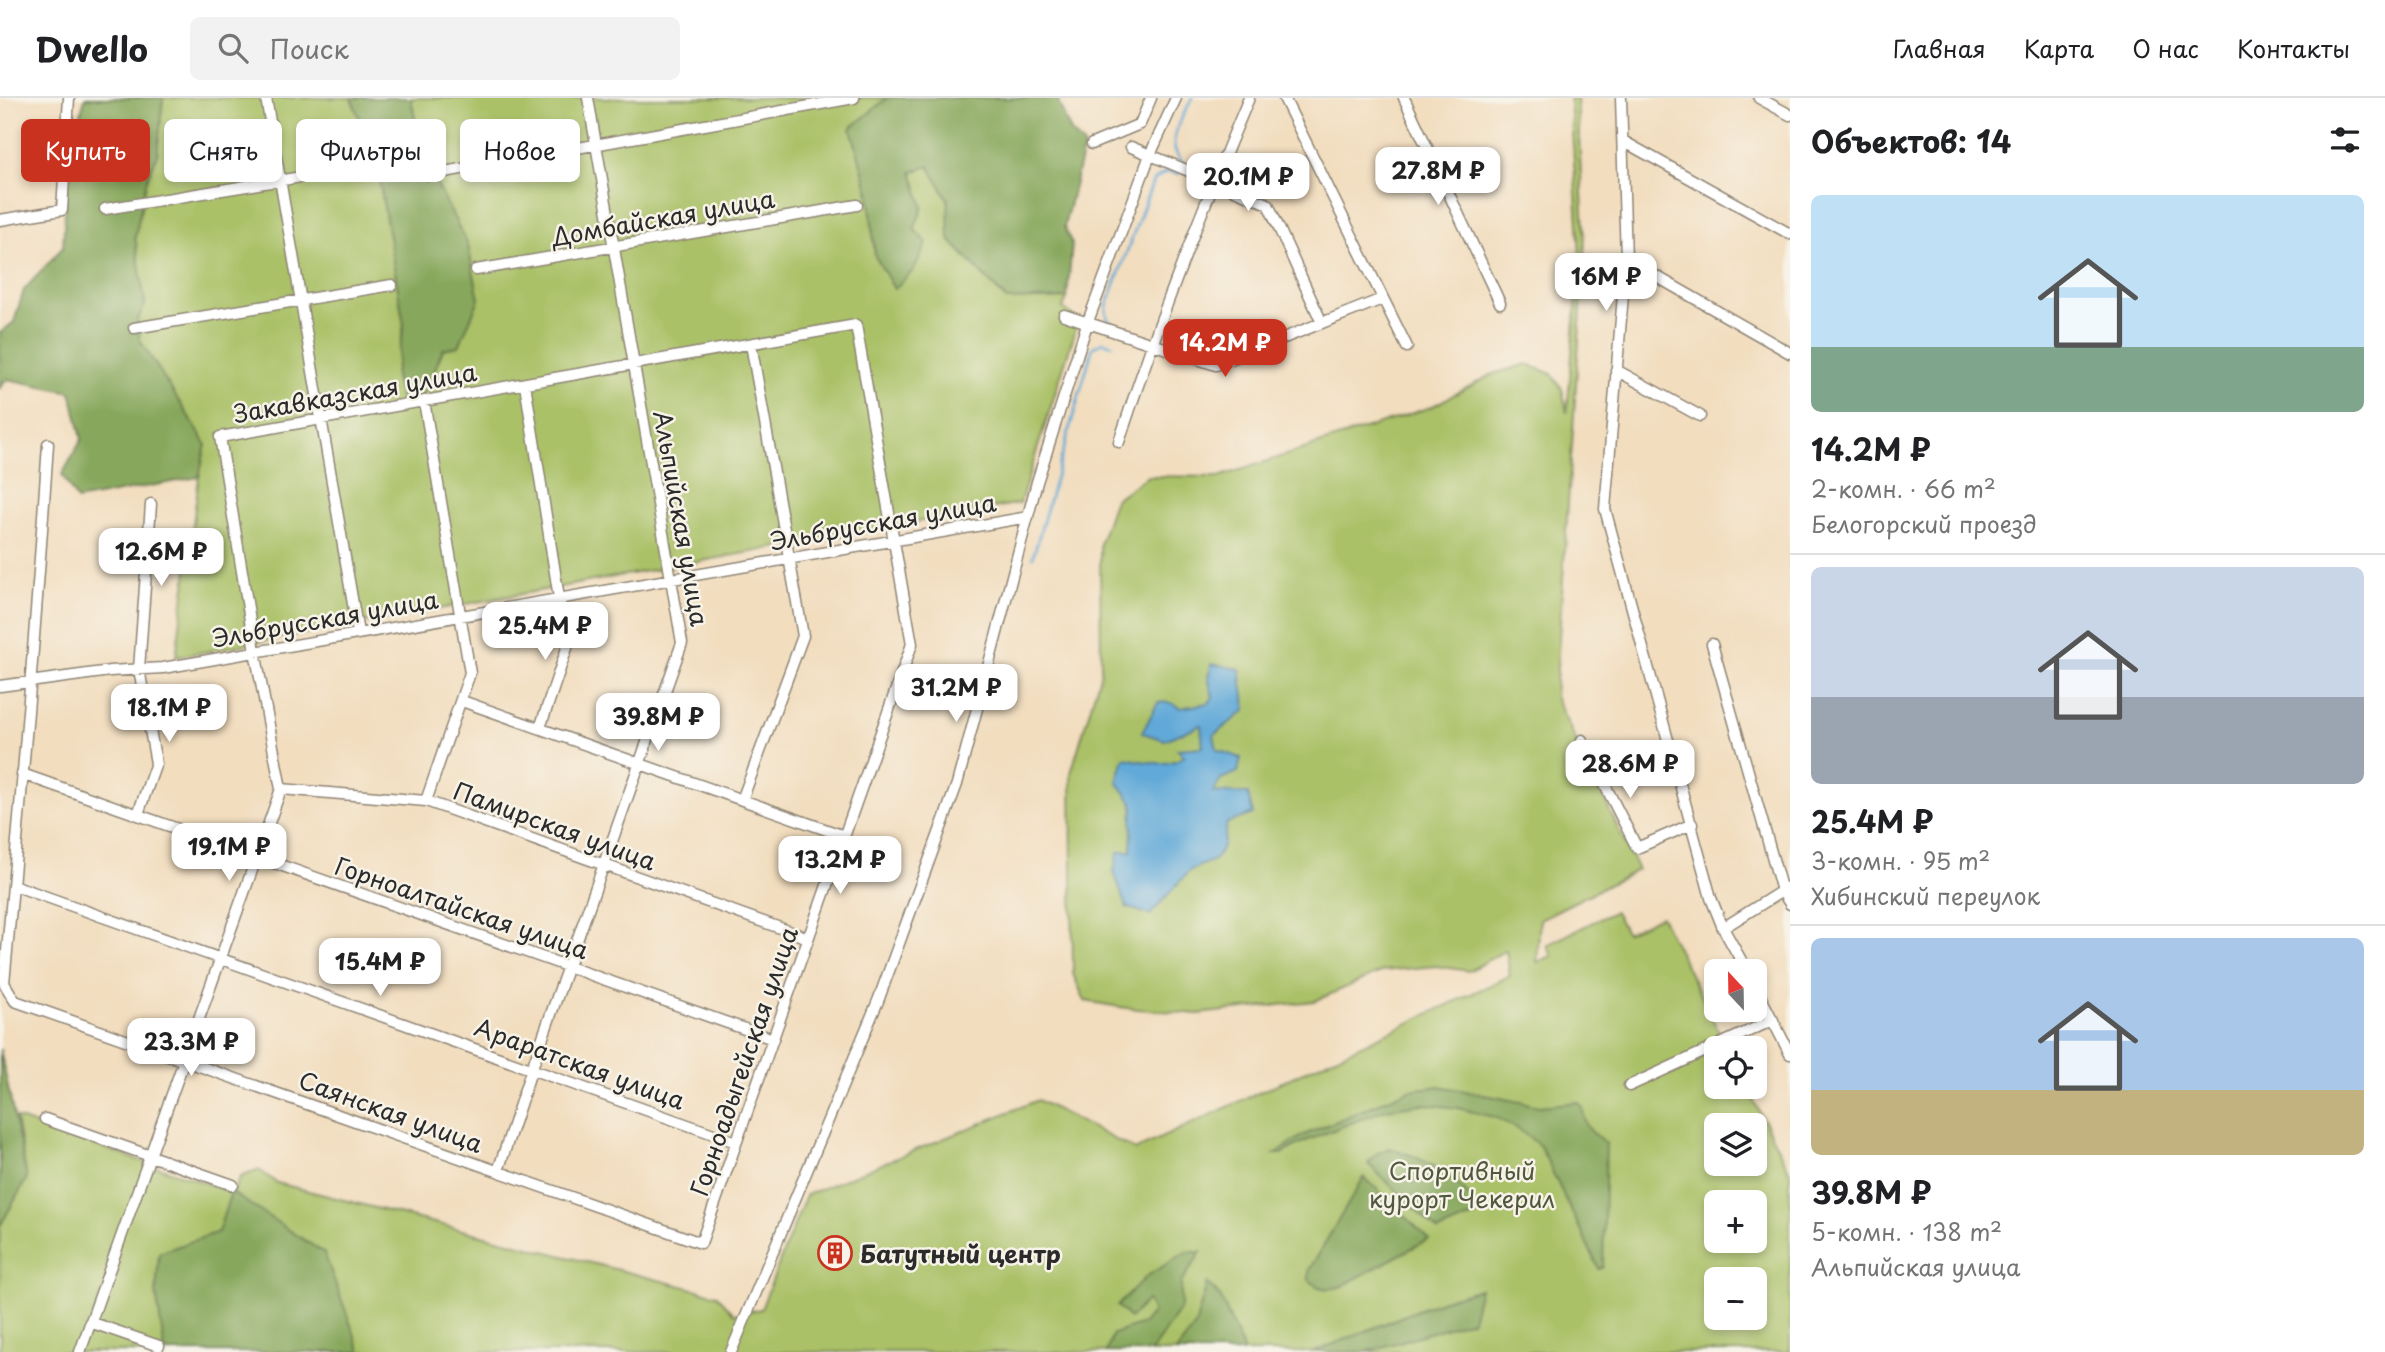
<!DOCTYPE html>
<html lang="ru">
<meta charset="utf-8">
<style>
body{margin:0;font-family:"Playpen Sans",sans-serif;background:#f2f2f2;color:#202124;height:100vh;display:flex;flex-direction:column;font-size:26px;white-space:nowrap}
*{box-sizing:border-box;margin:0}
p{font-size:23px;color:#757577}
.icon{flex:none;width:38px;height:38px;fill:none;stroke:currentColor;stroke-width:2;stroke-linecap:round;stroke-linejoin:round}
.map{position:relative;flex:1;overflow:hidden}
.drawer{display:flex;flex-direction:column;background:#fff;width:595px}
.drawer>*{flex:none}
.hud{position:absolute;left:21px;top:21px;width:665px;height:63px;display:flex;gap:14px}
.needle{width:46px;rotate:338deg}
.tools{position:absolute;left:1704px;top:861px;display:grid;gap:14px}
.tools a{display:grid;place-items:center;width:63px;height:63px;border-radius:10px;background:#fff;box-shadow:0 4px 10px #0003;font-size:35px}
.price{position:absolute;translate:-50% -60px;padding:0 16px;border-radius:14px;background:#fff;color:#222;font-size:23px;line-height:46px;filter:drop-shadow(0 2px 4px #0008)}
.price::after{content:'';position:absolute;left:50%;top:42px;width:21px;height:16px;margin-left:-10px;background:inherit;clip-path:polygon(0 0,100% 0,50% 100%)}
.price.active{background:#c8321e;color:#fff}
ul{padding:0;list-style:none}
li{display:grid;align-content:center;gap:14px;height:371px;padding:0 21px}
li+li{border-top:2px solid #e0e0e0}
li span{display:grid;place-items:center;height:217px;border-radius:10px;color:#555}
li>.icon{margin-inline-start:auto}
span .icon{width:126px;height:126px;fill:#fffc;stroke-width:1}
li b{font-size:30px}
h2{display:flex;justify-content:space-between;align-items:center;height:84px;padding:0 21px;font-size:30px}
.tag{padding:0 24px;border-radius:10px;background:#fff;box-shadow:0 4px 10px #0003;font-size:24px;line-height:63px}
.tag.active{background:#c8321e;color:#fff}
header{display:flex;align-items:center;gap:42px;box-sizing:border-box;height:98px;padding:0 35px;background:#fff;border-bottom:2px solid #e0e0e0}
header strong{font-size:33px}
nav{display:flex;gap:38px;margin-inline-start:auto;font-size:24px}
.search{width:490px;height:63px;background:#f2f2f2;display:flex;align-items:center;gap:18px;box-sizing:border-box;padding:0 24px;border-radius:10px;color:#757577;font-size:26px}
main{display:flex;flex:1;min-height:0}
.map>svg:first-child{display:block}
.green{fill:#aac167;stroke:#6a7649;stroke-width:2;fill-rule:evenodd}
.forest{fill:#87a75c;stroke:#596944;stroke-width:2}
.water{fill:#61a9d8;stroke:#466a82;stroke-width:2}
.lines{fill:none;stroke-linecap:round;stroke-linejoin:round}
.stream{stroke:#61a9d8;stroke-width:2.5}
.minor-casing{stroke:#8e8474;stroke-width:13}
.minor{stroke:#fff;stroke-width:10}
.labels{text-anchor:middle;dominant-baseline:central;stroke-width:5;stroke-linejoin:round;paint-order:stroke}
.street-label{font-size:24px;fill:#2b2b2b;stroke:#f7f3e8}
.park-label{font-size:24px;fill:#51583d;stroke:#f7f3e8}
.poi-label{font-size:24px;font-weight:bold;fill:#2b2b2b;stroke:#f7f3e8;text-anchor:start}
</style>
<header>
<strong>Dwello</strong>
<div class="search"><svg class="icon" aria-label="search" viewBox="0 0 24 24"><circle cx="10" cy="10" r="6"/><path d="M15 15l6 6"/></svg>Поиск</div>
<nav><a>Главная</a><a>Карта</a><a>О нас</a><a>Контакты</a></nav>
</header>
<main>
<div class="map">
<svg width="1790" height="1254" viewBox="0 0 1790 1254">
<rect width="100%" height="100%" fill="#f7f3e8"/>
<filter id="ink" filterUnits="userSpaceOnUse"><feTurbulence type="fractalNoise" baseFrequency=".0143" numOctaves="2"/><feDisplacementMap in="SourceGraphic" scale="14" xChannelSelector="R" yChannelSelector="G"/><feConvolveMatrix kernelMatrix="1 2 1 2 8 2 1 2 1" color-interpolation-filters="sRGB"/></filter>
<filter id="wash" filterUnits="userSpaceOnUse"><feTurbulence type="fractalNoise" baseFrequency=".00686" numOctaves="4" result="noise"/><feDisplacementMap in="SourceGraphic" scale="28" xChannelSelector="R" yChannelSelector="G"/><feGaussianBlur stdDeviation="1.57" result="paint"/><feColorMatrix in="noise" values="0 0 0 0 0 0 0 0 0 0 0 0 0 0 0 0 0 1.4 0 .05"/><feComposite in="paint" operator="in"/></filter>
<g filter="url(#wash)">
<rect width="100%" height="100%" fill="#f2ddbe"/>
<!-- green -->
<path class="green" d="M163 0H351L375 56 404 227 395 278 400 300 425 295 443 251 468 147 422 58 411 0H887L851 30 869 95 875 158 914 131 923 109 912 73 930 68 948 102 950 142 1006 202 1067 200 1063 210 1073 218 1077 227 1020 405 176 559 199 379 206 346 139 242 137 223 145 206 135 139 147 81 157 57Z
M1570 0H1577L1585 152 1555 599 1638 772 1540 821 1537 864 1552 858 1547 847 1615 813 1626 835 1661 818 1727 950H1717V989H1747L1790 1074V1254H0V1128L27 1080 16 1020 231 1094 227 1108 240 1079 259 1072 277 1085 717 1197 734 1216 761 1211 806 1097 1038 1002 1135 1052 1510 878 1506 852 1469 873 1436 868 1383 873 1315 903 1198 916 1126 910 1085 903 1073 876 1071 675 1101 574 1100 445 1115 401 1148 378 1219 379 1431 309 1493 276 1527 266 1552 276 1562 291 1567 315 1580 159ZM1717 1027H1755V1066H1717ZM1717 1104H1755V1143H1717ZM1717 1181H1755V1220H1717Z"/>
<!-- forest -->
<path class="forest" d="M85 0H163L157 57 147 81 135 139 145 206 137 223 140 242 206 346 199 379 77 402 62 377 82 341 71 294 7 281 0 290V235L14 224 24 192 63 149 68 62Z
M351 0H411L422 58 468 147 479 201 459 248 443 251 425 295 400 300 395 278 404 227 375 56Z
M887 0H1059L1058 4 1071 34 1084 48 1064 129 1072 146 1067 200 1007 202 949 141 948 102 929 68 912 74 923 109 914 131 927 145 913 173 894 191 875 158 869 95 851 30Z
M0 951 27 1080 0 1128Z
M1440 988 1540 1008 1578 1004 1583 1010C1583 1029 1592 1035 1606 1045L1603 1169 1599 1171 1540 1048 1518 1031 1497 1020 1458 1010 1423 1006 1386 1011 1301 1045 1281 1056H1275L1302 1038 1409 992Z
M1389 1050C1415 1057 1441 1070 1461 1089 1469 1096 1475 1107 1481 1115L1438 1133 1368 1066 1376 1056Z
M1364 1079 1429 1141 1340 1189C1327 1192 1319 1192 1309 1182V1172Z
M231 1094 324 1155 361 1254H165L156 1195 159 1155 218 1134Z
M1186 1154H1201L1181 1185V1209L1151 1254H1106L1113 1236 1143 1226 1153 1214 1147 1202 1130 1220 1117 1208 1147 1178Z
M1207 1185 1220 1198 1244 1254H1176L1195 1228Z
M1480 1191 1472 1222 1366 1254H1314L1440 1203Z"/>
<!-- water -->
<path class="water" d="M1212 566 1240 571 1246 612 1214 637 1217 652 1241 660 1238 674 1221 681 1213 694 1248 696 1253 716 1227 725 1223 747 1216 761 1190 772 1150 817 1126 809 1114 774 1118 754 1131 753 1133 705 1117 684 1124 660C1143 663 1168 671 1184 658L1177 651 1203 649 1201 627 1165 642 1142 635 1158 604 1172 605 1180 610 1209 605 1213 599 1208 579Z"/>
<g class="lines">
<!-- stream -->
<path class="stream" d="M1184 65C1162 47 1182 21 1192 0
M1117 229C1107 224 1106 219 1107 208L1153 83 1166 74 1179 76
M1033 459 1093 249 1103 244 1113 247"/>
</g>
</g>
<g filter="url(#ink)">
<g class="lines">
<!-- minor casing -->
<g class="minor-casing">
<path id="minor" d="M266 0 358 535
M1284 0 1407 249
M1404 0 1500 205
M1621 0 1626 161 1605 411 1711 800 1723 830 1747 873
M1759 0 1790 17
M1623 43 1790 136
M1092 46 1140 26 1151 0
M1131 49 1268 106 1322 225
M428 77 854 0
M105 111 375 67
M0 122 62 112 69 0
M1626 161 1790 255
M476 172 857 107
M1064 217 1216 267 1382 201
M134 230 392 187
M1616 272 1700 318
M525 286 567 550 540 630
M424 303 470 575 426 703
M1119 344C1157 227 1201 113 1249 0
M48 346C36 526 21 705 4 885L15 903 701 1145 912 546 856 227 220 339 255 553 281 691 80 1254
M1712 546 1782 793 1790 806
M0 588 110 573 163 570 1028 419
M462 603 844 738
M1582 642 1637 750 1692 726
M22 676 773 941
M281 691 426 703 808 840
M742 702 803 538 751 246
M138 716 156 665 139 571 151 406
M13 787 736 1044
M1723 830 1790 788
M1755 888 1790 956
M1629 988 1773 922
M45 1021 233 1087
M498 1073 532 970 682 545 588 0
M90 1224 159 1248
M731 1254 878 903 957 686 1037 384 1087 226 1150 57 1176 0"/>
</g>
<!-- minor -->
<use href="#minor" class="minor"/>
</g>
</g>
<!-- icons -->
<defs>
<g id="building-ring" transform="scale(1.75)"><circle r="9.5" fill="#f7f3e8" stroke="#c8321e" stroke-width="1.5"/><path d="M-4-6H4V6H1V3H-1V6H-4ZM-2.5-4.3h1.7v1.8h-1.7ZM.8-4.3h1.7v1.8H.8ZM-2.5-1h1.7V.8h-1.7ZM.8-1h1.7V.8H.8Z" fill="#c8321e"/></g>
</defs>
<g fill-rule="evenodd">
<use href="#building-ring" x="835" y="1155"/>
</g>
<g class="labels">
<!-- street labels -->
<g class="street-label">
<text transform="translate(663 119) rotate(-10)">Домбайская улица</text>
<text transform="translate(355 294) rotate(-10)">Закавказская улица</text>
<text transform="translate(682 420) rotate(80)">Альпийская улица</text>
<text transform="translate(883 423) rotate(-10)">Эльбрусская улица</text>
<text transform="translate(325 520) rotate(-10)">Эльбрусская улица</text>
<text transform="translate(555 727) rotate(20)">Памирская улица</text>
<text transform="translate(462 809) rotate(19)">Горноалтайская улица</text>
<text transform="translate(743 963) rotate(-71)">Горноадыгейская улица</text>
<text transform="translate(580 965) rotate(20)">Араратская улица</text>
<text transform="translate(391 1013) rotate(20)">Саянская улица</text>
</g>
<!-- park labels -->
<g class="park-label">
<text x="1462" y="1072">Спортивный<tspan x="1462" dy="28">курорт Чекерил</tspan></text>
</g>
<!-- poi labels -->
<g class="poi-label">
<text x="860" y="1155">Батутный центр</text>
</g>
</g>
</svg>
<div class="tools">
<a><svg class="needle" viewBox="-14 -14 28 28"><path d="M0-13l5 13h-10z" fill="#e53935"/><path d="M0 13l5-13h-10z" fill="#757577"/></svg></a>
<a><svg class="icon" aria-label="locate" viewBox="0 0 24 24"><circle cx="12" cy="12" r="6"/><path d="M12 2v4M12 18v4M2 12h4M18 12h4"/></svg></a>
<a><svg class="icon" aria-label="layers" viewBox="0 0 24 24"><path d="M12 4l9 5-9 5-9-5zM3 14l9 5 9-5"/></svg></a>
<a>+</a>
<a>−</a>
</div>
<b class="price" style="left:1438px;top:109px">27.8M ₽</b>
<b class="price" style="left:1248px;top:115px">20.1M ₽</b>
<b class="price" style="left:1606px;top:215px">16M ₽</b>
<b class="price active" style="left:1225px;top:281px">14.2M ₽</b>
<b class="price" style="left:161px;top:490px">12.6M ₽</b>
<b class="price" style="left:545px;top:564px">25.4M ₽</b>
<b class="price" style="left:956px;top:626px">31.2M ₽</b>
<b class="price" style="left:169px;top:646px">18.1M ₽</b>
<b class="price" style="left:658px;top:655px">39.8M ₽</b>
<b class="price" style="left:1630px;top:702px">28.6M ₽</b>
<b class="price" style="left:229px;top:785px">19.1M ₽</b>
<b class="price" style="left:840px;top:798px">13.2M ₽</b>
<b class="price" style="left:380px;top:900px">15.4M ₽</b>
<b class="price" style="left:191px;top:980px">23.3M ₽</b>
<div class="hud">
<a class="tag active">Купить</a>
<a class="tag">Снять</a>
<a class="tag">Фильтры</a>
<a class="tag">Новое</a>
</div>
</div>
<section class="drawer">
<h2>Объектов: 14<svg class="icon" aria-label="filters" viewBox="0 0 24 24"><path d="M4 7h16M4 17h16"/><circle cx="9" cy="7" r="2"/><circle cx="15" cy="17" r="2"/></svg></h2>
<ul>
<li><span style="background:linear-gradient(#bfe0f5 70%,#7fa58c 0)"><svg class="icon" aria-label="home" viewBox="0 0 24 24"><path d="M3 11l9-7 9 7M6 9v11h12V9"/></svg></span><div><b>14.2M ₽</b><p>2-комн. · 66 m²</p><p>Белогорский проезд</p></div></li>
<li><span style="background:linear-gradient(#c9d6e8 60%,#9aa5b1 0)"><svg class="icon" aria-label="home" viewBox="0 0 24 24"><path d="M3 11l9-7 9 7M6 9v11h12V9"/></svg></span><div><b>25.4M ₽</b><p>3-комн. · 95 m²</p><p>Хибинский переулок</p></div></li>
<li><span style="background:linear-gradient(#a9c7e8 70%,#c2b280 0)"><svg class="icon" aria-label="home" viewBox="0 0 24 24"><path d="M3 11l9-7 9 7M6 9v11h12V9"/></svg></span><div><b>39.8M ₽</b><p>5-комн. · 138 m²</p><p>Альпийская улица</p></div></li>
</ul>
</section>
</main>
